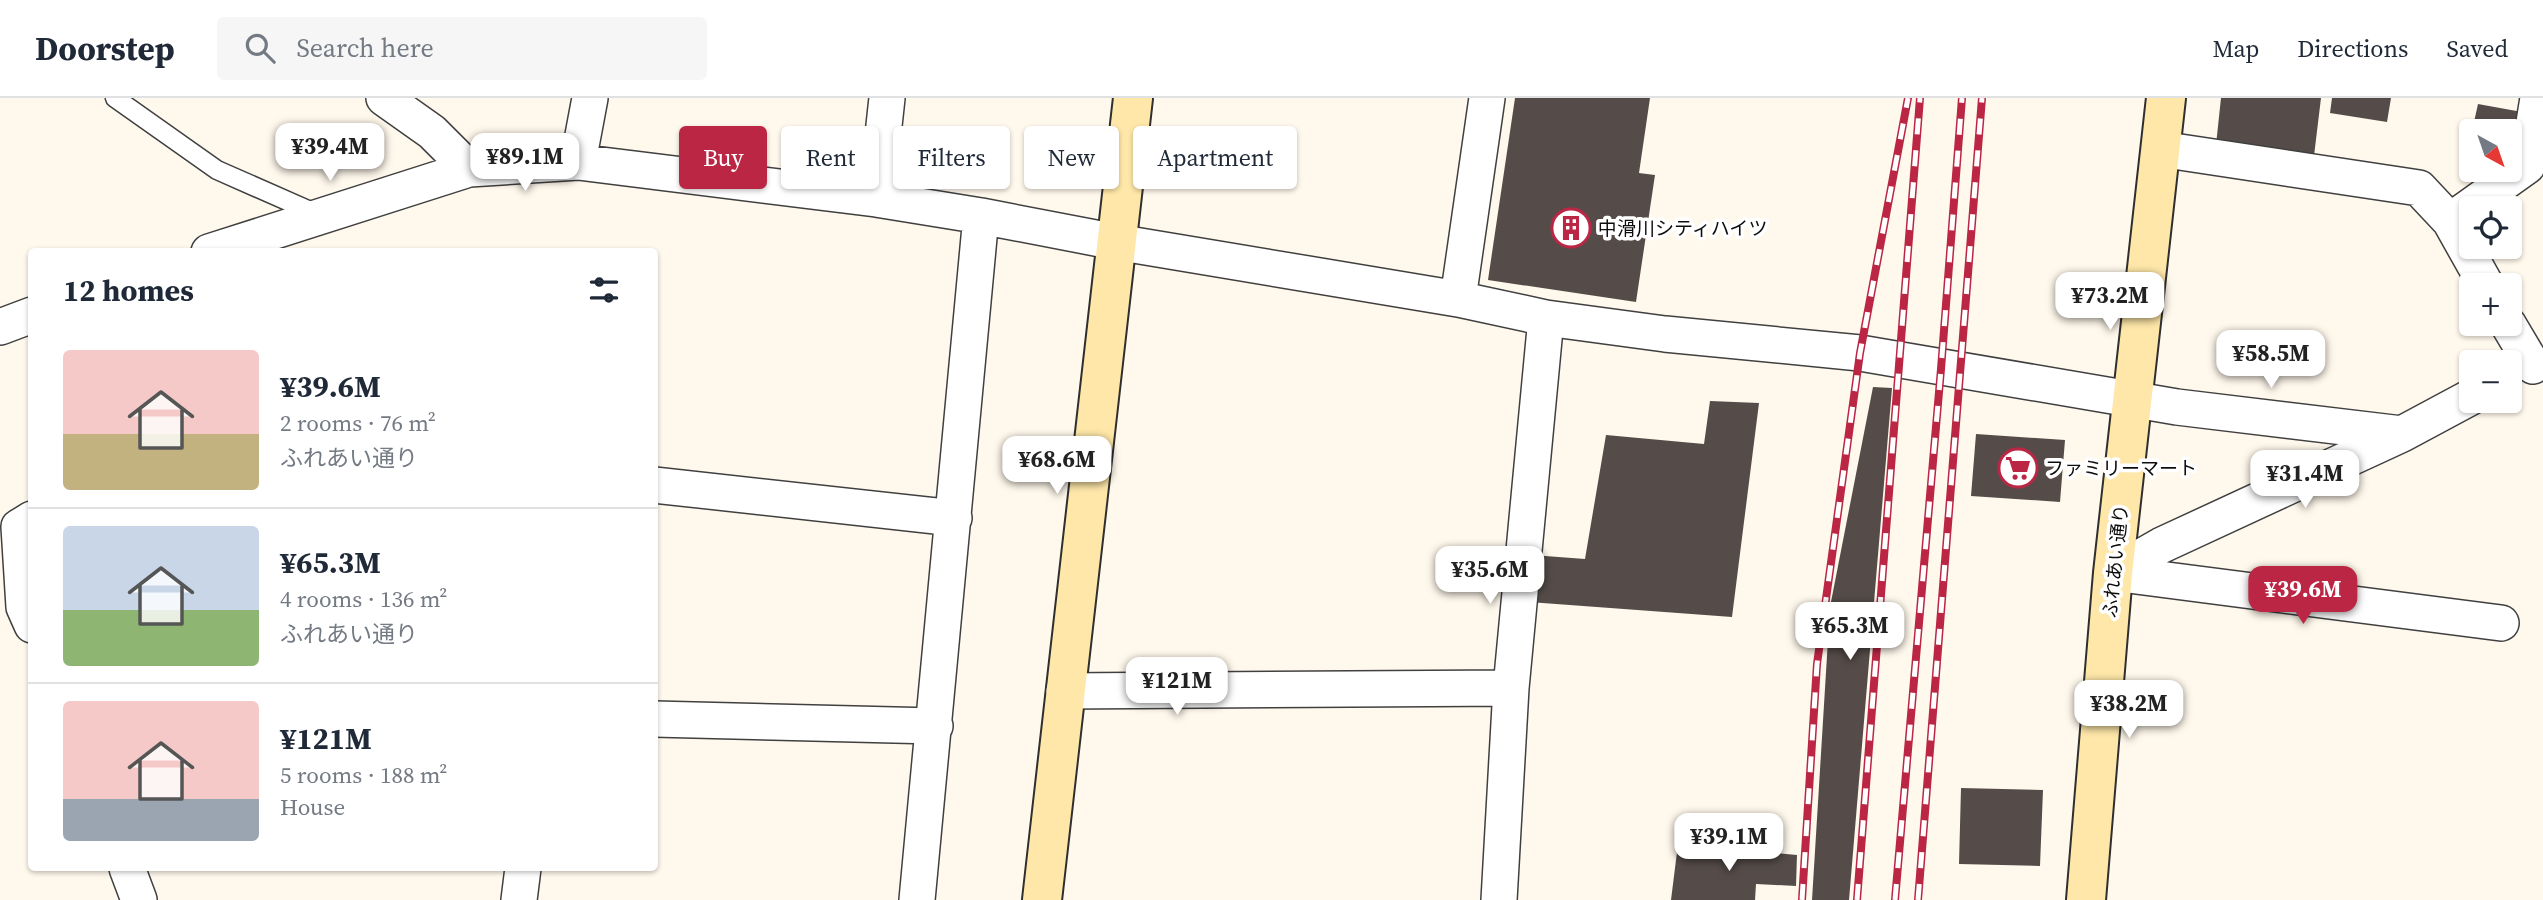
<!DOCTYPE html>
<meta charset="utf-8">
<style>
body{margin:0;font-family:"Source Serif 4","Noto Sans JP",serif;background:#f6f6f7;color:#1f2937;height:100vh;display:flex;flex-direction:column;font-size:26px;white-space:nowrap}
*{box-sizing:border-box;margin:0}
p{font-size:23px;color:#747a83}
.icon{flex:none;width:38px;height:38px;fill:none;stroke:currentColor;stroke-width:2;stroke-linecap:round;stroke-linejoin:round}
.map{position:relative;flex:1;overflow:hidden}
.panel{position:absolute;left:28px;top:150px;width:630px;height:623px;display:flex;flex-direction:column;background:#fff;border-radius:7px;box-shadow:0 2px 5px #0004}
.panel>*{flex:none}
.banner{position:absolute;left:679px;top:28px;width:665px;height:63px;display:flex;gap:14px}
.needle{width:46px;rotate:140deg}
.fabs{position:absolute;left:2459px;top:21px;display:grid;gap:14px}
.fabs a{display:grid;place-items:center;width:63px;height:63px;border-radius:7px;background:#fff;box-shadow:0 2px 5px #0004;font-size:35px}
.price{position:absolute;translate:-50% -60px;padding:0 16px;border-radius:14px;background:#fff;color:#222;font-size:23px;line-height:46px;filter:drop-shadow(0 2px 4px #0008)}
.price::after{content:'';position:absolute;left:50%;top:42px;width:21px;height:16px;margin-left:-10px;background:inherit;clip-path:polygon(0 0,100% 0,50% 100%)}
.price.on{background:#bb2644;color:#fff}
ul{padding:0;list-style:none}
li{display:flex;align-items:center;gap:21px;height:175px;padding:0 35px}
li+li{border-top:2px solid #e0e1e3}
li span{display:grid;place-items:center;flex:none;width:196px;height:140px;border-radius:7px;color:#555}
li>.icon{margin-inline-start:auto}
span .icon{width:84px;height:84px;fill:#fffc;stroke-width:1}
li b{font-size:30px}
h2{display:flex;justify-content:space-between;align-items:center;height:84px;padding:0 35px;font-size:30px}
.chip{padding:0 24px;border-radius:7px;background:#fff;box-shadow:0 2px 5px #0004;font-size:24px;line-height:63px}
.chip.on{background:#bb2644;color:#fff}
header{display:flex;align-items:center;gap:42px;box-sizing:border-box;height:98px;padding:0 35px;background:#fff;border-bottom:2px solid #e0e1e3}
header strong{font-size:33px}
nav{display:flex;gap:38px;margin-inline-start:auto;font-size:24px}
.search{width:490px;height:63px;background:#f6f6f7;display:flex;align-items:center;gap:18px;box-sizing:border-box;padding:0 24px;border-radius:7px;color:#747a83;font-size:26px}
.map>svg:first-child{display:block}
.building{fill:#554c49}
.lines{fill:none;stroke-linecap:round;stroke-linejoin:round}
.lane-casing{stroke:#404040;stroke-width:21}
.street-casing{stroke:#404040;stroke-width:38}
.secondary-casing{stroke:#2f2f2f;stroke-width:42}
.lane{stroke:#fff;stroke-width:18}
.street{stroke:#fff;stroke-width:35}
.secondary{stroke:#fee7a8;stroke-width:38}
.rail-casing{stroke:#bb2644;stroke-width:8}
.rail{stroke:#fff;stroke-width:5;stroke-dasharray:16;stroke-linecap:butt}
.labels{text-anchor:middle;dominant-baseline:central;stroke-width:7;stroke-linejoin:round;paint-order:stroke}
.poi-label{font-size:19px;fill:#0d0d0d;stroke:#fff;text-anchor:start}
.street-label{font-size:19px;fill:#0d0d0d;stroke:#fff}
</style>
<header>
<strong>Doorstep</strong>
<div class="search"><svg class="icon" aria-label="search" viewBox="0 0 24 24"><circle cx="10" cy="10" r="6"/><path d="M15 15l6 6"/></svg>Search here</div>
<nav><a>Map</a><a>Directions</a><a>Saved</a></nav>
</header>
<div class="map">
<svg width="2543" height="802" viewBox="0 0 2543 802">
<rect width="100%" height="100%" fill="#fff8ec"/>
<!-- building -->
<path class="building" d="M1515 0H1650L1639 75 1655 77 1636 204 1488 182Z
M2221 0H2321L2314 58 2216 47Z
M2332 0H2391L2387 24 2330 15Z
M2478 6 2522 14 2510 69V33H2472Z
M1873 289 1892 290 1849 802H1812L1830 509Z
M1710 303 1759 305 1732 519 1529 504 1532 457 1585 461 1606 337 1704 346Z
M1976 336 2065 342 2060 404 1971 398Z
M1961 690 2043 692 2040 768 1959 766Z
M1678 746 1797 757 1796 788 1756 786 1755 802H1671Z"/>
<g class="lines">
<!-- lane casing -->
<g class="lane-casing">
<path id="lane" d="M115 0 217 72 317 116"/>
</g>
<!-- street casing -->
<g class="street-casing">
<path id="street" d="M384 0 432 34 469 71
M2160 51 2419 90 2450 123 2486 187
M578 64 590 0
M876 101 887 0
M2450 123 2527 68 2538 0
M209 154 469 71 578 64 876 101 981 118 1116 144 1458 201 1546 220 1665 236 1860 255 2177 309 2402 336
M1458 201 1487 0
M2508 226 2533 268
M0 229 32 217
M654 387 954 420
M32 421 19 429 24 509 32 527
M2113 475 2162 447 2402 336 2471 299
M2113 475 2501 525
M1064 593 1511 590
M654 621 935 628
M127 770 139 802
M519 802 523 770
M917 802 981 118
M1499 802 1511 590 1546 220"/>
</g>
<!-- secondary casing -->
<g class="secondary-casing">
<path id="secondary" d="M1042 802 1133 0
M2086 802 2113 475 2166 0"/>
</g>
<!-- lane -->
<use href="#lane" class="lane"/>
<!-- street -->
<use href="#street" class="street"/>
<!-- secondary -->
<use href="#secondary" class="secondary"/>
<!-- rail casing -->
<g class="rail-casing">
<path id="rail" d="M1802 802 1817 566 1860 255 1908 0
M1857 802 1920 0
M1895 802 1941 271 1962 0
M1918 802 1982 0"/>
</g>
<!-- rail -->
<use href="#rail" class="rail"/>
</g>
<!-- icons -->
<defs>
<g id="building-ring" transform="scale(2.0125)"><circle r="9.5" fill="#fff" stroke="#bb2644" stroke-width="1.5"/><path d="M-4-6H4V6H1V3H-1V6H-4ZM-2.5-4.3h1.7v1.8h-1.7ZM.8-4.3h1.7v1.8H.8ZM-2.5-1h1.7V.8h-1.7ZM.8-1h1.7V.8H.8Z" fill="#bb2644"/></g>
<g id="supermarket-ring" transform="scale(2.0125)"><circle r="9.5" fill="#fff" stroke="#bb2644" stroke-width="1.5"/><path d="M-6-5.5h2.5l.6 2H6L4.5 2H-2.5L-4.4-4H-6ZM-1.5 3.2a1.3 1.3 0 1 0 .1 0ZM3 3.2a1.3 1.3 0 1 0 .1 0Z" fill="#bb2644"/></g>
</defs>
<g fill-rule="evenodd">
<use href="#building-ring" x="1571" y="130"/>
<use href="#supermarket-ring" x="2018" y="370"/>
</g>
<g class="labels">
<!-- poi labels -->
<g class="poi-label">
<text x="1598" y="130">中滑川シティハイツ</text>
<text x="2045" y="370">ファミリーマート</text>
</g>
<!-- street labels -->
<g class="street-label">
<text transform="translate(2115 463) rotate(-84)">ふれあい通り</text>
</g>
</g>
</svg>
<div class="fabs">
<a><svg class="needle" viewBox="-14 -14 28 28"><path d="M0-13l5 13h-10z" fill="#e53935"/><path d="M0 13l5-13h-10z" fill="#747a83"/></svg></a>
<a><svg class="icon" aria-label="locate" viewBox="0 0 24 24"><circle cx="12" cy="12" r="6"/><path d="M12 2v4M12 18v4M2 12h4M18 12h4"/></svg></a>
<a>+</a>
<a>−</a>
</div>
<b class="price" style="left:330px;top:85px">¥39.4M</b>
<b class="price" style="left:525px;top:95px">¥89.1M</b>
<b class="price" style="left:2110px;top:234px">¥73.2M</b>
<b class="price" style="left:2271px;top:292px">¥58.5M</b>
<b class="price" style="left:1057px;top:398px">¥68.6M</b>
<b class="price" style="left:2305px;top:412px">¥31.4M</b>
<b class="price" style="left:1490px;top:508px">¥35.6M</b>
<b class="price on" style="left:2303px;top:528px">¥39.6M</b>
<b class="price" style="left:1850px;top:564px">¥65.3M</b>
<b class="price" style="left:1177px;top:619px">¥121M</b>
<b class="price" style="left:2129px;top:642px">¥38.2M</b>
<b class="price" style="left:1729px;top:775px">¥39.1M</b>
<div class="banner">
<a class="chip on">Buy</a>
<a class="chip">Rent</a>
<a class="chip">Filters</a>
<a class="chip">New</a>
<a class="chip">Apartment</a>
</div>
<section class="panel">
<h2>12 homes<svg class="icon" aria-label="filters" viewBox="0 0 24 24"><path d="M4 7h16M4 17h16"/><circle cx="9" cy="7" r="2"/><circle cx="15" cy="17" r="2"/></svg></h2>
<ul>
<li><span style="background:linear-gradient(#f6c9c9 60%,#c2b280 0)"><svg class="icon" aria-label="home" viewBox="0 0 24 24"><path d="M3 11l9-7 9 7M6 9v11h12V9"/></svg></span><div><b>¥39.6M</b><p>2 rooms · 76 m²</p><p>ふれあい通り</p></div></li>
<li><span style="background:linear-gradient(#c9d6e8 60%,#8fb573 0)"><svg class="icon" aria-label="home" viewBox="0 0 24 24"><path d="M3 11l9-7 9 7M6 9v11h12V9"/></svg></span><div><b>¥65.3M</b><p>4 rooms · 136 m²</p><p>ふれあい通り</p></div></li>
<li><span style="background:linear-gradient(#f6c9c9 70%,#9aa5b1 0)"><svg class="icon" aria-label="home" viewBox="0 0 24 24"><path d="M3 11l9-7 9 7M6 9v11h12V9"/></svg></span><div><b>¥121M</b><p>5 rooms · 188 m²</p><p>House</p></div></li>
</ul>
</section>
</div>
